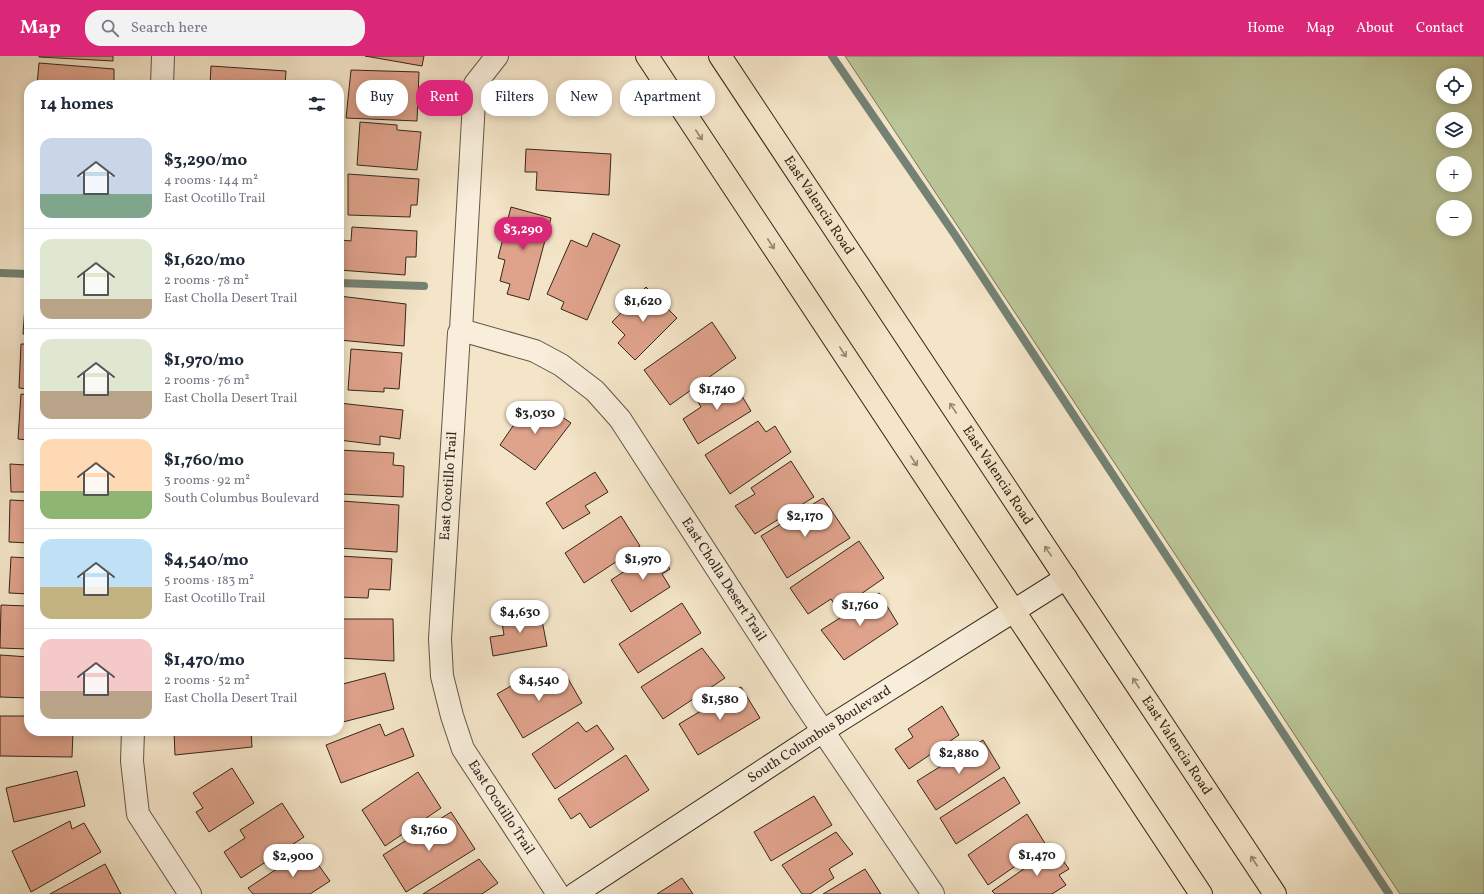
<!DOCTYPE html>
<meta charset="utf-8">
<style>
body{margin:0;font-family:Vollkorn,serif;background:#f2f2f3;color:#1f2937;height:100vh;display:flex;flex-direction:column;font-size:15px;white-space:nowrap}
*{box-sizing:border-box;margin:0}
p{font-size:13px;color:#747a83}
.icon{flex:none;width:22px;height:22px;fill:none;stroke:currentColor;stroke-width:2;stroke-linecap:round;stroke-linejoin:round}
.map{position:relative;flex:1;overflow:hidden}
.drawer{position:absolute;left:24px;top:24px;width:320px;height:656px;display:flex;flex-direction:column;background:#fff;border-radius:16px;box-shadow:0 2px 10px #0003}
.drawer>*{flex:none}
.hud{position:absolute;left:356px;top:24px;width:380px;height:36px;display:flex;gap:8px}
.fabs{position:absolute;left:1436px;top:12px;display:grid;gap:8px}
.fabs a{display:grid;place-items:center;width:36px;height:36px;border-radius:50%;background:#fff;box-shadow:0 2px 10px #0003;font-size:20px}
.price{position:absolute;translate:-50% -34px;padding:0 9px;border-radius:14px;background:#fff;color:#222;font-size:13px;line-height:26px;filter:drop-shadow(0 1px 2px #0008)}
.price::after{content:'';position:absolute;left:50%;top:24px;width:12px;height:9px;margin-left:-6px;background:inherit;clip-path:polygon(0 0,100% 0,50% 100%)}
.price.current{background:#db2777;color:#fff}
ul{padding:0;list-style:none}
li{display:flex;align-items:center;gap:12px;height:100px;padding:0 16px}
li+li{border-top:1px solid #e0e1e3}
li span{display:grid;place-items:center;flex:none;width:112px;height:80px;border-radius:12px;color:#555}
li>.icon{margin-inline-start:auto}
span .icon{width:48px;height:48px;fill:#fffc;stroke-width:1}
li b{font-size:17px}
h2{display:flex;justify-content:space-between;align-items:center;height:48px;padding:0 16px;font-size:17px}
.pill{padding:0 14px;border-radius:16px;background:#fff;box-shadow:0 2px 10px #0003;font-size:14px;line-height:36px}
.pill.current{background:#db2777;color:#fff}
header{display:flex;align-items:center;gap:24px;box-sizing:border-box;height:56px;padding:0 20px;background:#db2777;color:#fff}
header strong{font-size:19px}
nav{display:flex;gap:22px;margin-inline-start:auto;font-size:14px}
.search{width:280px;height:36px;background:#f2f2f3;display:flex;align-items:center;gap:10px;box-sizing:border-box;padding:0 14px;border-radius:16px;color:#747a83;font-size:15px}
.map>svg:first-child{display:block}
.green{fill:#bac597;stroke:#777658;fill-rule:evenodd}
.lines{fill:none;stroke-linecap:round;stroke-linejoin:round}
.stream{stroke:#738274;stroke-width:8}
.building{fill:#dfa28b;stroke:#34261a}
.street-casing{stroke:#645646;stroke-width:24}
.secondary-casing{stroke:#34261a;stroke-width:24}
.primary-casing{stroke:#34261a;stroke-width:24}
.street{stroke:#f8eedb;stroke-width:22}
.secondary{stroke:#f8eedb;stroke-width:22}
.primary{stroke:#f4e5c8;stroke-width:22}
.oneway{stroke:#948671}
.labels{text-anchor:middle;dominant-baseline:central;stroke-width:4;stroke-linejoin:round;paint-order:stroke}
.street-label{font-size:14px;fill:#34261a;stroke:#f8eedb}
</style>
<header>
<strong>Map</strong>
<div class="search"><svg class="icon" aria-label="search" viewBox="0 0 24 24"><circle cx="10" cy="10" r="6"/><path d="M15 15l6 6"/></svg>Search here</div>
<nav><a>Home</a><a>Map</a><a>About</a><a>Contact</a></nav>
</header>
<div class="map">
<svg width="1484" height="838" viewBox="0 0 1484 838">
<rect width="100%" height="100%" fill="#f4e5c8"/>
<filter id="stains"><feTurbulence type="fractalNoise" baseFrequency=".005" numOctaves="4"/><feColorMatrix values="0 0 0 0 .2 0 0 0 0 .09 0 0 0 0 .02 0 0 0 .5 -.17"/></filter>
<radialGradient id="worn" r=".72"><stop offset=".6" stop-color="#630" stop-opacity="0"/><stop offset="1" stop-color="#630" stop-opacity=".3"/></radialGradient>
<!-- green -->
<path class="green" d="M845 0H1484V838H1400ZM1443 19H1465V41H1443ZM1443 63H1465V85H1443ZM1443 107H1465V129H1443ZM1443 151H1465V173H1443Z"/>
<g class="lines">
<!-- stream -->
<path class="stream" d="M832 0 955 179 1389 838
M0 217 29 218
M339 227 424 230"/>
</g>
<!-- building -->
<path class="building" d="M39 0H113V5L39 1Z
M365 0H424L422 10Z
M39 7 114 13V29H37Z
M211 10 286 15 285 29H210Z
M351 14 419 16 417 65 346 62Z
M360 66 397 69V74L421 76 417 114 357 109Z
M526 93 611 98 609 139 536 134 537 116H525Z
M348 118 419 123 417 149H411L410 161 348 159Z
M511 151 551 162 529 244 507 238 510 228 500 225 505 204 498 202Z
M352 171 417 175 416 201H406L405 219 339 214 341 184 351 185Z
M593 177 620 189 587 264 561 253 564 246 547 238 571 184 587 191Z
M646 231 677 262 635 304 618 287 625 279 612 266Z
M26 236H29V279L23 278Z
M339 240 406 248 404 290 339 284Z
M712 266 736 302 670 349 644 314Z
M21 288H29V333L19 332Z
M351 293 402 297 399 333 384 332V336L348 334Z
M731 322 751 355 698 388 683 363 701 351 697 344Z
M21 338 29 339V384L18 383Z
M530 345 547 357 549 352 571 367 535 414 500 389Z
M339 347 403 354 400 383 380 380V389L339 384Z
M758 365 766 376 775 370 791 396 730 438 705 399Z
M339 394 394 397 393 409 404 410 403 441 341 438V422H339Z
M26 395H29V436H11L10 408 26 409Z
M791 405 814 441 755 478 735 450 755 438 751 432Z
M595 416 608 436 585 450 590 457 563 473 546 447Z
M823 442 850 482 787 522 761 480Z
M10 444 29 445V487L9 486Z
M341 445 399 449 397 496 339 492V464H340Z
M621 460 640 490 584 527 565 497Z
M859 485 884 522 838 554 831 543 808 558 790 532Z
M657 494 670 513 662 518 670 531 631 556 611 524Z
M339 500 392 503 390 534 369 533 368 542 339 541Z
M11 501 29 502V538L9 537Z
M879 537 898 568 844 604 821 574Z
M682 547 701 577 638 617 619 588Z
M1 549 29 550V593L0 592Z
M540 554 547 590 493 600 490 581 504 579 501 561Z
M339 563H393L394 605 339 602Z
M702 592 725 622 663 663 641 631Z
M0 599 29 601V642L0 641Z
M563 614 582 647 523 682 497 638 528 620 534 630Z
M385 617 394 653 339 667V629Z
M741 631 760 662 698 699 679 668Z
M942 650 959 679 909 713 895 693 913 681 908 673Z
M0 660H29V675H73L72 701 0 700Z
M578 666 586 676 597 669 614 693 555 733 532 698Z
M380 668 385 680 403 672 414 700 341 727 326 689Z
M174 675H251L252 691 175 699Z
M983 684 1000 712 936 754 917 725Z
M626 699 649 734 590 772 580 757 571 763 558 743Z
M232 712 254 747 209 776 196 756 203 752 193 737Z
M77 715 85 750 14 766 6 732Z
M418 716 441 752 385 790 362 754Z
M1004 721 1020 747 956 788 940 762Z
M814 740 832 769 771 805 754 776Z
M282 747 304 781 241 822 224 796 245 782 240 774Z
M451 756 475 793 406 836 383 799Z
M1027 758 1046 789 988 829 968 799Z
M70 765 72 773 84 767 101 796 31 836 12 795Z
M836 776 853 798 829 813 834 822 810 838H802L782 809Z
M1054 792 1069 813 1059 819 1066 829 1052 838H995L992 835Z
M307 793 330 825 310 838H253L248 832Z
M479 803 498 827 482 838H423Z
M105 808 121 838H50Z
M865 813 881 838H823Z
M682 822 693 838H657Z"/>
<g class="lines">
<!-- street casing -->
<g class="street-casing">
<g id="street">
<path id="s1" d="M497 0 475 28 461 274 459 277 440 583 442 620 452 660 463 693 558 838"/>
<path d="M162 29 163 0"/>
<path id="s2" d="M461 274 535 295 561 309 595 335 620 363 800 641 933 838"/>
<path d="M133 675 132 705 138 758 190 838"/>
</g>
</g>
<!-- secondary casing -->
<g class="secondary-casing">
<g id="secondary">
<path id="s3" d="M575 838 823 675 1066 522"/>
</g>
</g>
<!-- primary casing -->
<g class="primary-casing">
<g id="primary">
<path d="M647 0 1201 838"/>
<path id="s4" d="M720 0 1275 838"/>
</g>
</g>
<!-- street -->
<use href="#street" class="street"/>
<!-- secondary -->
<use href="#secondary" class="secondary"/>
<!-- primary -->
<use href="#primary" class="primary"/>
</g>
<!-- one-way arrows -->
<defs><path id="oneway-shaft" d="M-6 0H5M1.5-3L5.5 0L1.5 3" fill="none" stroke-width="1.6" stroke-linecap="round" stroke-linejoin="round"/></defs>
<g class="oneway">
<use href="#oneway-shaft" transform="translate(699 79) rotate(57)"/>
<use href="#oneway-shaft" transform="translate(771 188) rotate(57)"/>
<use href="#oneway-shaft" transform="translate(843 296) rotate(57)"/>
<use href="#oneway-shaft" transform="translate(953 352) rotate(-124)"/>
<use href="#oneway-shaft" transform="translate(914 405) rotate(57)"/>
<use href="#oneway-shaft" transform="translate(1048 495) rotate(-124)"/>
<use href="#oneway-shaft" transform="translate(1136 627) rotate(-123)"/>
<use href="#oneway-shaft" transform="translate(1254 805) rotate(-123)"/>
</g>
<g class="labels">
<!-- street labels -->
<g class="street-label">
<text stroke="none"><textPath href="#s4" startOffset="179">East Valencia Road</textPath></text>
<text stroke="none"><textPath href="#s4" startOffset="503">East Valencia Road</textPath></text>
<text transform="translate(449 430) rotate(-86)">East Ocotillo Trail</text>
<text stroke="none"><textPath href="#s2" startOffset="378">East Cholla Desert Trail</textPath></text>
<text stroke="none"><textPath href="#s3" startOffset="292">South Columbus Boulevard</textPath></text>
<text stroke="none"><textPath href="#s4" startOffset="827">East Valencia Road</textPath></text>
<text stroke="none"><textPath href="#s1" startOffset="775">East Ocotillo Trail</textPath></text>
</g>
</g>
<rect width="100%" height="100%" filter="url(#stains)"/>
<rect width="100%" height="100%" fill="url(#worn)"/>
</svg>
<div class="fabs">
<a><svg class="icon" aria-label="locate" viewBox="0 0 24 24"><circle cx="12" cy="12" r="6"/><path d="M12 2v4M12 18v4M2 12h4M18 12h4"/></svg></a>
<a><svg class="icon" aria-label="layers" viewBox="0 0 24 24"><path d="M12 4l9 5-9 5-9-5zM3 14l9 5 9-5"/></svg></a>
<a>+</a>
<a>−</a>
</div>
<b class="price current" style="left:523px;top:195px">$3,290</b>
<b class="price" style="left:643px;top:267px">$1,620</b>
<b class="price" style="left:717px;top:355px">$1,740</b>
<b class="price" style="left:535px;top:379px">$3,030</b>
<b class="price" style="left:805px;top:482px">$2,170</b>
<b class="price" style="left:643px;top:525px">$1,970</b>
<b class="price" style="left:860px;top:571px">$1,760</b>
<b class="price" style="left:520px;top:578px">$4,630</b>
<b class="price" style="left:539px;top:646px">$4,540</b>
<b class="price" style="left:720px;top:665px">$1,580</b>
<b class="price" style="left:959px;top:719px">$2,880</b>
<b class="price" style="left:429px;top:796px">$1,760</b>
<b class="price" style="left:1037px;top:821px">$1,470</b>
<b class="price" style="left:293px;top:822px">$2,900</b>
<div class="hud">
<a class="pill">Buy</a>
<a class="pill current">Rent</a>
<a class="pill">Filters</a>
<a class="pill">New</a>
<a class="pill">Apartment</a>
</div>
<section class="drawer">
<h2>14 homes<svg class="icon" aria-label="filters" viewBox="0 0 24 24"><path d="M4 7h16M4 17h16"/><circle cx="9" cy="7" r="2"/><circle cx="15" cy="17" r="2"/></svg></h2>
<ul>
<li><span style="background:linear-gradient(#c9d6e8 70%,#7fa58c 0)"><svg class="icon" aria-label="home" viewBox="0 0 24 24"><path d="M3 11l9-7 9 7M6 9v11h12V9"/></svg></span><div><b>$3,290/mo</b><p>4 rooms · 144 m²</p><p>East Ocotillo Trail</p></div></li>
<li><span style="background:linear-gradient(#dfe7d0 75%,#b9a48a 0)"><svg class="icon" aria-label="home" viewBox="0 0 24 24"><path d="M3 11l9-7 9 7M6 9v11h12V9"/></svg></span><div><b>$1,620/mo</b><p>2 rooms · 78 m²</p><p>East Cholla Desert Trail</p></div></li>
<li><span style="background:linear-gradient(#dfe7d0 65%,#b9a48a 0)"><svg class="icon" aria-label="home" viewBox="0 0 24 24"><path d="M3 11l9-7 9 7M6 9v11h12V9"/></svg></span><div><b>$1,970/mo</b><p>2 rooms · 76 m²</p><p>East Cholla Desert Trail</p></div></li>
<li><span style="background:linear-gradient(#ffd9b3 65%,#8fb573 0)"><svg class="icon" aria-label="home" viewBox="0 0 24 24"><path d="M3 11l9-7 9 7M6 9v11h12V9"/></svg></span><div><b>$1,760/mo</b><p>3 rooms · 92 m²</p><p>South Columbus Boulevard</p></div></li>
<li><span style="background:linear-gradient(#bfe0f5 60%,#c2b280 0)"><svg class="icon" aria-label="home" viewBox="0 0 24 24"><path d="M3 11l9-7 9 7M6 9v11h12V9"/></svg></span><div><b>$4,540/mo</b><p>5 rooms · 183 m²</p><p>East Ocotillo Trail</p></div></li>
<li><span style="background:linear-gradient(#f6c9c9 65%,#b9a48a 0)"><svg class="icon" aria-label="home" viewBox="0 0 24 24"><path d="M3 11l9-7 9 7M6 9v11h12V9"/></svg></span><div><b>$1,470/mo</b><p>2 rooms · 52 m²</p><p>East Cholla Desert Trail</p></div></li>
</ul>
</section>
</div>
